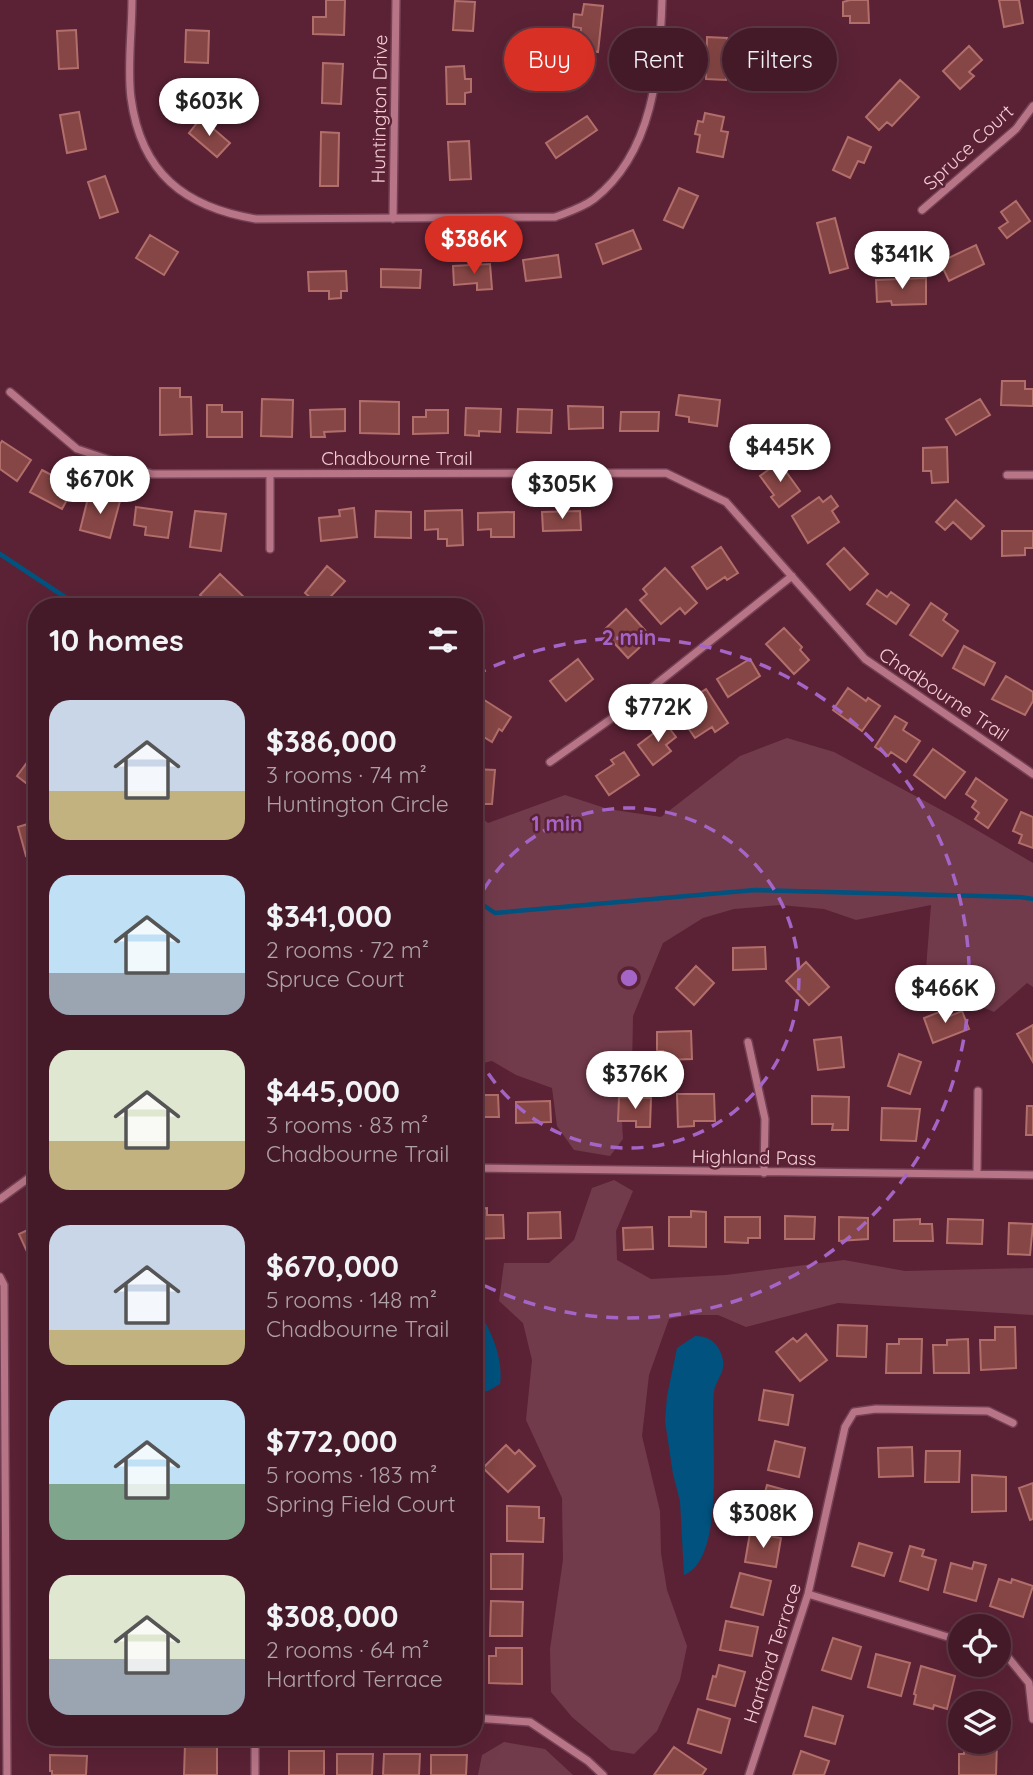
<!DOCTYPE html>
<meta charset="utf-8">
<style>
body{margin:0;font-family:Quicksand,sans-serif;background:#4b2330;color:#f1f3f6;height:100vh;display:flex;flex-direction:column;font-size:26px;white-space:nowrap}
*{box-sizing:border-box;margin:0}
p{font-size:23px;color:#afa1a8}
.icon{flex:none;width:38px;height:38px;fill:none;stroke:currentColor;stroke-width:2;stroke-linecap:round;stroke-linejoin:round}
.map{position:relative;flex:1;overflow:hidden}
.side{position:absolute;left:28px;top:598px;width:455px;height:1148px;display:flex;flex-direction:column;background:#441a28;border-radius:28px;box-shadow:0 7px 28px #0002,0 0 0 2px #5c3845}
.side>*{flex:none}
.guide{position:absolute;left:504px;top:28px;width:424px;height:63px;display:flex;gap:14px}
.controls{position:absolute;left:948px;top:1614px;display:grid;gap:14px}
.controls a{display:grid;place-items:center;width:63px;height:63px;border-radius:50%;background:#441a28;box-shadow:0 7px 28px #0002,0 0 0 2px #5c3845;font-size:35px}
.price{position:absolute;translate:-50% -60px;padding:0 16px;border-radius:24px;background:#fff;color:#222;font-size:23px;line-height:46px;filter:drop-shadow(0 2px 4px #0008)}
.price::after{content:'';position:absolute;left:50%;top:42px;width:21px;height:16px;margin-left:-10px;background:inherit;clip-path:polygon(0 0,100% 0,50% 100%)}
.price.current{background:#d93025;color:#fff}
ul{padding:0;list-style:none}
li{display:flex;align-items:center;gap:21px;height:175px;padding:0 21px}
li span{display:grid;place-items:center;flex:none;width:196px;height:140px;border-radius:21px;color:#555}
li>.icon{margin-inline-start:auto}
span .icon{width:84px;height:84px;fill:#fffc;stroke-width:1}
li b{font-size:30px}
h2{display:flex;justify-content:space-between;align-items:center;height:84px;padding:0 21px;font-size:30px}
.tag{padding:0 24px;border-radius:32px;background:#441a28;box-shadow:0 7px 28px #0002,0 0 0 2px #5c3845;font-size:24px;line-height:63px}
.tag.current{background:#d93025;color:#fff}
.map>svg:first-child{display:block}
.green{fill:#723b4b}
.water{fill:#01527f}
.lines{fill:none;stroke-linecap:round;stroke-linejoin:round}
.stream{stroke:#01527f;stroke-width:4.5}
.building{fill:#864645;stroke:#b26e6b;stroke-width:2}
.minor-casing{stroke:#744154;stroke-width:10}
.minor{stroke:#b87587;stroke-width:7}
.ring{fill:none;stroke:#a565c7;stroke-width:3.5;stroke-dasharray:12 9}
.labels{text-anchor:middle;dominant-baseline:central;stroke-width:5;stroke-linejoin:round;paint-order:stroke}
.street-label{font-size:19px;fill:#f3ced6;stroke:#5b2235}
.centre{fill:#a565c7;stroke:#5b2235;stroke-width:3.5}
.ring-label{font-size:21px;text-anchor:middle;font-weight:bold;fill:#a565c7;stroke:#5b2235;stroke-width:5;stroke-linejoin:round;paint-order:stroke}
</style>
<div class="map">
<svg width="1033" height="1775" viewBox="0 0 1033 1775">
<rect width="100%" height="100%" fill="#5b2235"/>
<!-- green -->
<path class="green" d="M787 738 834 752 958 819 1033 863V987L1027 983 994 1012 925 982 931 905 856 920 824 909 780 905 734 909 703 918 663 943 633 1016 632 1071 620 1090 623 1139 610 1156 574 1150 557 1126 552 1088 516 1075 492 1061 474 1065V812L488 823 565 795 608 809 661 817 740 756Z
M614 1180 633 1191 616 1231 617 1260 651 1279 726 1275 844 1260 905 1271 1033 1268V1315L838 1303 746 1327 718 1315H689L669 1319 649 1375 642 1436 660 1511 661 1553 667 1590 687 1646 680 1680 657 1731 634 1754 611 1750 572 1717 551 1692 550 1649 563 1560 562 1498 526 1420 532 1360 523 1323 499 1301 504 1263H549L574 1240 592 1188Z
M504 1742 545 1749 573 1775H478L482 1755Z"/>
<!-- water -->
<path class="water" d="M474 1321 485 1322C495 1340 503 1364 500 1384L488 1391 474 1392Z
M695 1336C706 1336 715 1340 720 1351 729 1371 717 1376 714 1391 709 1430 728 1558 684 1575L680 1501 673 1474 665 1421 667 1396 677 1348Z"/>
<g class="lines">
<!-- stream -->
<path class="stream" d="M0 554 80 607
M474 899 495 913 755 890 1020 897 1033 899"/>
</g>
<!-- building -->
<path class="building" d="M326 0H345L344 35 313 34V17H326Z
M850 0H868L869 23H850V16H843V2Z
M999 0H1019L1023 23 1004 27Z
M455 1 475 2 473 31 453 30Z
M584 4 603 6 598 52 579 49 581 28 573 27 574 14 582 15Z
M76 30 78 68 59 69 57 31Z
M186 30 209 31 208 63 185 62Z
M707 37 727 38 726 80 706 79Z
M969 46 982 60 969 72 974 76 960 89 943 71Z
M323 63 343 64 341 104 322 103Z
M464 66 465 79H471V92L465 93V104H447L446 67Z
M900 80 919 97 892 126 887 122 879 130 866 117Z
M79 112 86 149 67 153 60 115Z
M705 113 724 117 721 131 728 132 723 157 697 152 700 135 695 134 698 121 703 122Z
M587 116 597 130 556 158 546 143Z
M201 118 230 143 217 157 189 133Z
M321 132 339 133 338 186H320Z
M848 137 871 147 864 163 858 161 850 178 833 170Z
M469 141 471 179 450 180 448 142Z
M105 176 118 212 100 218 88 182Z
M679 188 698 196 683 228 664 220Z
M1016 201 1030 221 1007 238 999 228 1008 222 1001 212Z
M835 218 848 268 830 273 817 223Z
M633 230 641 249 603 264 596 244Z
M150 235 178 252 164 275 136 258Z
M976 245 984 264 949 281 940 262Z
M558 255 561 277 526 281 523 260Z
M490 264 492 289 477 290V283L454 285 453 266Z
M381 269 421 270 420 288 381 287Z
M346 271 347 291H341V298L329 299V291H309L308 272Z
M926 278V304L892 305 891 301 877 302 876 280Z
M1002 381H1025V389H1033V406L1001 405Z
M160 388H180V397H191L192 434 160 435Z
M679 395 720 400 717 426 689 422V417L676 415Z
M262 399 293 400 292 437 261 436Z
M980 399 990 415 956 435 946 419Z
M360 401 399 402V434L360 433Z
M207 405H222V412H242V437H207Z
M568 406 603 407V428L569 429Z
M466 408 501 409 500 432 479 431V436L465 435Z
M345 409V431L324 432 325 437H311L310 410Z
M518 409 552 410 551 433 517 432Z
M426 410H448V433L413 434V417H426Z
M621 412H659L658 431H620Z
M2 441 31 460 17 481 0 469V444Z
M947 447 948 482 932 483 931 471H923V448Z
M779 462 800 491 779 507 771 497 774 495 760 476Z
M42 470 74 487 62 509 30 492Z
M89 494 120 501 110 538 80 530Z
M831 496 838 506 832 511 839 522 808 543 792 516 819 497 823 502Z
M956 500 984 526 971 539 953 522 945 530 936 522Z
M136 507 172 512 168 538 145 535 146 527 134 525Z
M354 508 357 537 321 541 319 518 340 516 339 510Z
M462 510 463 545 447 546V539H438V529L425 530V511Z
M195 511 226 514 221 551 190 547Z
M376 511 411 512V538L375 537Z
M580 511 581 530 543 531 542 512Z
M514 512V537H491V529L478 530V513Z
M1002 531H1033V548H1025V555L1002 556Z
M721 547 738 573 727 580 725 577 707 589 692 567Z
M844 548 868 574 850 590 827 564Z
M327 566 345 581 321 607 305 593Z
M665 568 697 603 685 614 680 608 661 624 640 600 647 594 643 589Z
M220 574 248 601 242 607H213L200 595Z
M877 590 887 597 891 592 909 605 896 624 867 604Z
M931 603 947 614 943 620 958 631 942 656 910 635Z
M626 609 651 637 628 658 603 631Z
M784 628 802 647 800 650 809 660 794 674 766 644Z
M964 646 995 663 984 685 953 668Z
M578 659 593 679 566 701 550 681Z
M750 659 760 676 728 697 717 679Z
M1006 676 1033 692V701L1025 715 992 699Z
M848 688 866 701 868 698 880 706 862 731 833 710Z
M706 689 728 723 715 732 712 727 695 738 678 713 695 701 693 697Z
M478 696 511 717 502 731 499 729 492 742 474 731V702Z
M895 716 907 723 903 730 920 741 906 762 891 752 888 756 875 747Z
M666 724 676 737 666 745 671 751 653 765 638 745Z
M37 749V787L35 790 17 776Z
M933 749 965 772 945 798 914 775Z
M624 752 639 775 609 795 596 776 614 764 611 760Z
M474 769 495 770 492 804H474Z
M976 778 1007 800 988 828 975 819 979 813 972 807 976 801 966 794Z
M1021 812 1033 817V848L1019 843 1022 835 1013 831Z
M37 821V853L26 856 18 827Z
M765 947 766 969 733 970V948Z
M806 962 829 987 809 1005 786 981Z
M696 966 714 983 694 1005 676 988Z
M947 1009 950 1016 962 1011 969 1029 933 1043 924 1018Z
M1033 1025V1062L1017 1034Z
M691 1031 692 1059 663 1060V1051H657V1032Z
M841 1037 844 1067 818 1070 814 1040Z
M899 1054 921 1062 910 1094 888 1086Z
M677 1094H714L715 1121H694V1126L678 1127Z
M474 1095H498L499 1117H481V1123H474Z
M812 1096 849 1097 848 1130H832L833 1124H812Z
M619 1097 651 1098 650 1127H636V1121H618Z
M550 1101 551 1122 516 1123V1102Z
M1027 1106H1033V1135H1026Z
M882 1108 920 1109 916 1141 881 1140Z
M487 1208V1215H503L504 1238 474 1239V1209Z
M691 1211 706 1212V1247L669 1246V1217H691Z
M560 1212 561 1238 528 1239V1213Z
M785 1216 815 1217 814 1239H785Z
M725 1217H760V1238H748V1243L725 1242Z
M839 1217 868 1218V1239L839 1241Z
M920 1219V1224H932L933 1241H894V1220Z
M948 1219 983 1220 982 1244 947 1243Z
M1009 1223 1033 1224 1030 1255 1008 1254Z
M652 1227 653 1249 624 1250 623 1228Z
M32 1228 34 1232 37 1230V1263L33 1265 19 1234Z
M838 1325 867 1326 866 1357 837 1356Z
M995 1327H1015L1016 1368 981 1370 980 1340H995Z
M806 1334 827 1360 800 1381 776 1352 793 1338 797 1342Z
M899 1339H922L921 1373H886L887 1344H899Z
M968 1339 969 1373H934L933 1345H947V1340Z
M764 1390 793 1395 788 1425 759 1420Z
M775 1441 805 1448 799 1477 768 1470Z
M506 1445 515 1454 519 1450 535 1466 508 1492 483 1468Z
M912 1447 913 1476 879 1477 878 1448Z
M926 1451H960L959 1482H925Z
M972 1475 1006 1477V1511L972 1512Z
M1033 1483V1519L1030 1520 1019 1488Z
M767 1485 796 1493 788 1526 758 1518Z
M507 1506 539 1507V1518H544L543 1542 507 1541Z
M750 1533 781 1538 776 1567 745 1562Z
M859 1543 892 1553 884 1576 852 1566Z
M910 1546 924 1550 922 1556 936 1560 928 1590 900 1581Z
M491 1554H523L522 1589H491Z
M974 1562 986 1565 976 1601 944 1592 951 1563 972 1569Z
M740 1573 771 1581 763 1615 731 1607Z
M999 1579 1011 1583 1012 1579 1033 1586 1023 1617 990 1606Z
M491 1601 523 1602 522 1636H490Z
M726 1621 758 1627 752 1656 720 1650Z
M833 1638 861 1647 851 1679 822 1670Z
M496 1648H522V1684L489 1683V1656H496Z
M876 1654 910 1663 901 1696 868 1687Z
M719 1665 745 1672 735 1706 707 1699 713 1676 716 1677Z
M921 1666 955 1676 947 1709 934 1705 933 1709 914 1704 916 1695 914 1694Z
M958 1699H995V1703H961V1729H958Z
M813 1707 843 1716 835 1744 805 1736Z
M698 1709 730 1719 721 1753 688 1743Z
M964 1741 997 1742 996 1775H959V1754H964Z
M185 1744 217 1745V1775H184Z
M674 1747 706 1769 702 1775H654Z
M289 1751H324V1775H289Z
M801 1751 829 1761 824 1775H793Z
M337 1754H373L372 1775H337Z
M384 1754H420L419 1775H383Z
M50 1755 87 1756 86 1775H52V1771H50Z
M431 1755H467L466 1775H431Z"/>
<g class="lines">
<!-- minor casing -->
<g class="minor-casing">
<path id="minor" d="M132 0C132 31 127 68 131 98 141 173 184 207 256 219L555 217C568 212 582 208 594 199 653 153 660 69 662 0
M922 210 1016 129 1033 106
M393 219 396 0
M10 392 77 449 152 474 666 473 726 502 865 659 1033 774
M270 474V549
M1007 475H1033
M550 762 625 709 792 576
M748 1042 765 1119 764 1173
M474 1168 1033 1175
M977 1174 978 1091
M0 1199 37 1172
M0 1277 4 1285 7 1775
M808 1594 961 1641
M999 1653 1006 1655 1029 1683 1033 1719
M474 1718 530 1722 588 1761 603 1775
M255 1775V1738
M749 1775 808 1594 845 1427 854 1412 876 1409 988 1411 1013 1423"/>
</g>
<!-- minor -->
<use href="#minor" class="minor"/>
</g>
<!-- distance rings -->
<g class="ring">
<path d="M474 908A170 170 0 1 1 474 1048"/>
<path d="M475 675A340 340 0 1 1 475 1281"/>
</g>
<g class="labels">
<!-- street labels -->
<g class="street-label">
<text transform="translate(379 109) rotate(-89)">Huntington Drive</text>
<text transform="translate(968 147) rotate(-43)">Spruce Court</text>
<text x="397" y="458">Chadbourne Trail</text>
<text transform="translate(944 694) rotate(34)">Chadbourne Trail</text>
<text transform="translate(754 1157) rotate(1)">Highland Pass</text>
<text transform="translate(772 1653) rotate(-72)">Hartford Terrace</text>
</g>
</g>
<circle cx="629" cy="978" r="10" class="centre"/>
<g class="ring-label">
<text x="629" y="645">2 min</text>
<text x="557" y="831">1 min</text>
</g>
</svg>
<div class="controls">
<a><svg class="icon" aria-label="locate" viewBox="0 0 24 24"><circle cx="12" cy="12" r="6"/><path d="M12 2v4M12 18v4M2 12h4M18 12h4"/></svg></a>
<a><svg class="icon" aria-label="layers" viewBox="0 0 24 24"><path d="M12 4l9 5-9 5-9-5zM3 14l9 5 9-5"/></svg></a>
</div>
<b class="price" style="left:209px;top:138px">$603K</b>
<b class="price current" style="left:474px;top:276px">$386K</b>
<b class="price" style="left:902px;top:291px">$341K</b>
<b class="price" style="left:780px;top:484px">$445K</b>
<b class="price" style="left:100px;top:516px">$670K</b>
<b class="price" style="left:562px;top:521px">$305K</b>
<b class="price" style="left:658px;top:744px">$772K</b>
<b class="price" style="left:945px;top:1025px">$466K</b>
<b class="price" style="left:635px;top:1111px">$376K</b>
<b class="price" style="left:763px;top:1550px">$308K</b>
<div class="guide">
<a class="tag current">Buy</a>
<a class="tag">Rent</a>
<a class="tag">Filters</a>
</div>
<section class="side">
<h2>10 homes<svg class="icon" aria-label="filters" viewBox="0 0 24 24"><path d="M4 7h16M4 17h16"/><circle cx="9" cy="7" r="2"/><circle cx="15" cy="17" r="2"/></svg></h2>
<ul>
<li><span style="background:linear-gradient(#c9d6e8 65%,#c2b280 0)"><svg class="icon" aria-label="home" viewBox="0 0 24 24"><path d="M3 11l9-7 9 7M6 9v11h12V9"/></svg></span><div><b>$386,000</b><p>3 rooms · 74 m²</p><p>Huntington Circle</p></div></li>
<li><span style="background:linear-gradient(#bfe0f5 70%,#9aa5b1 0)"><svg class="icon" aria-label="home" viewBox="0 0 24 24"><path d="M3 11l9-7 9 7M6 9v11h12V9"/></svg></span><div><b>$341,000</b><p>2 rooms · 72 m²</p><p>Spruce Court</p></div></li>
<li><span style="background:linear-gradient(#dfe7d0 65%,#c2b280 0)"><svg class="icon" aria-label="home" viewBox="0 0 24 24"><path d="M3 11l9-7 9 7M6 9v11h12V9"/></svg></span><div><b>$445,000</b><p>3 rooms · 83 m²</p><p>Chadbourne Trail</p></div></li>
<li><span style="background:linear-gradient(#c9d6e8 75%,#c2b280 0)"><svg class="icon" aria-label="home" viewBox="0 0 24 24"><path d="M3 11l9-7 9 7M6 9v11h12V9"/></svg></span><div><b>$670,000</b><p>5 rooms · 148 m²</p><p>Chadbourne Trail</p></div></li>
<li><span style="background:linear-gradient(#bfe0f5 60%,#7fa58c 0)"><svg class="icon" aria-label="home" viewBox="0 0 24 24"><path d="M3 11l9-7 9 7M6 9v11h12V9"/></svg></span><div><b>$772,000</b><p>5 rooms · 183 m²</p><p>Spring Field Court</p></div></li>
<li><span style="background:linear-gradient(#dfe7d0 60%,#9aa5b1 0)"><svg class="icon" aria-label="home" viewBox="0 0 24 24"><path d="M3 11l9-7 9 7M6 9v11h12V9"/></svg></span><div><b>$308,000</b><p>2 rooms · 64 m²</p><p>Hartford Terrace</p></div></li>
</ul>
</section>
</div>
